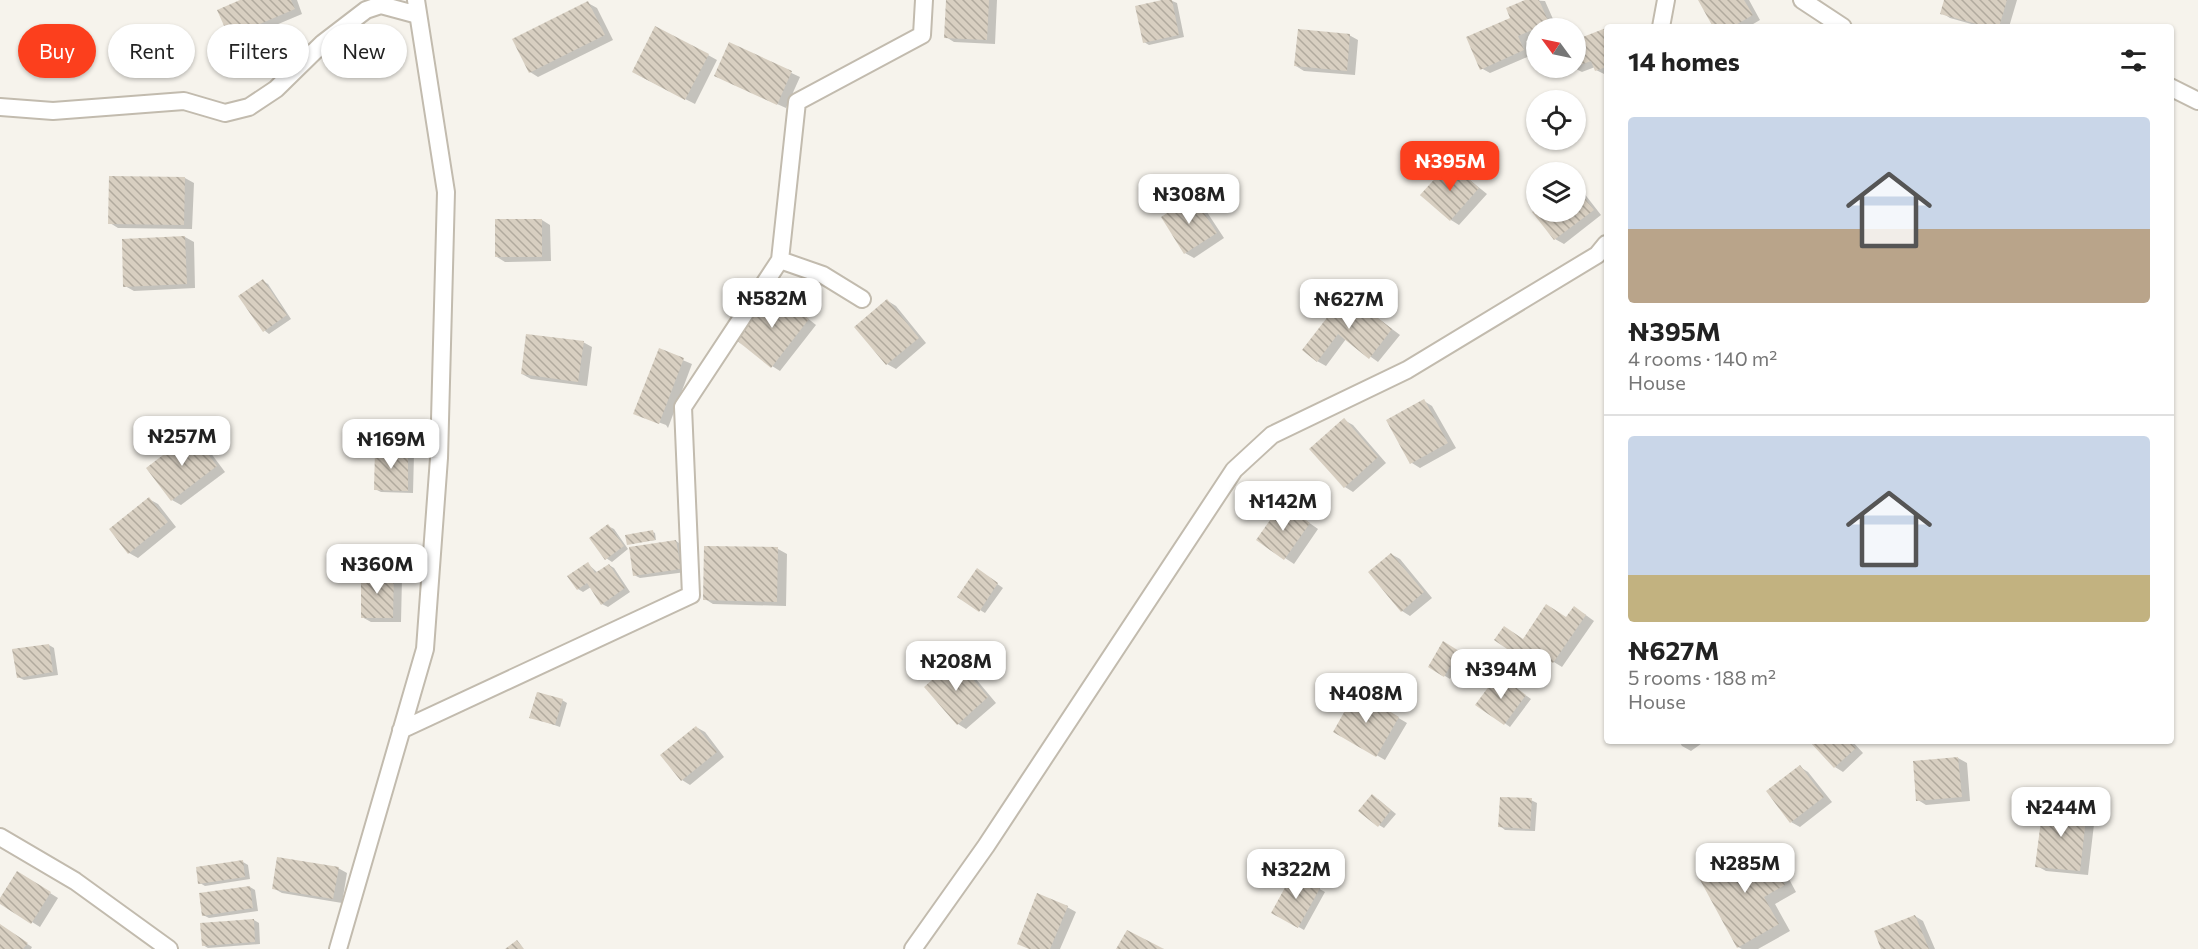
<!DOCTYPE html>
<meta charset="utf-8">
<style>
body{margin:0;font-family:Commissioner,sans-serif;background:#f6f6f6;color:#222;height:100vh;display:flex;flex-direction:column;font-size:22px;white-space:nowrap}
*{box-sizing:border-box;margin:0}
p{font-size:20px;color:#767676}
.icon{flex:none;width:33px;height:33px;fill:none;stroke:currentColor;stroke-width:2;stroke-linecap:round;stroke-linejoin:round}
.map{position:relative;flex:1;overflow:hidden}
.sheet{position:absolute;left:1604px;top:24px;width:570px;height:720px;display:flex;flex-direction:column;background:#fff;border-radius:6px;box-shadow:0 2px 4px #0004}
.sheet>*{flex:none}
.banner{position:absolute;left:18px;top:24px;width:570px;height:54px;display:flex;gap:12px}
.needle{width:39px;rotate:303deg}
.buttons{position:absolute;left:1526px;top:18px;display:grid;gap:12px}
.buttons a{display:grid;place-items:center;width:60px;height:60px;border-radius:50%;background:#fff;box-shadow:0 2px 4px #0004;font-size:30px}
.price{position:absolute;translate:-50% -51px;padding:0 14px;border-radius:12px;background:#fff;color:#222;font-size:20px;line-height:39px;filter:drop-shadow(0 2px 3px #0008)}
.price::after{content:'';position:absolute;left:50%;top:36px;width:18px;height:14px;margin-left:-9px;background:inherit;clip-path:polygon(0 0,100% 0,50% 100%)}
.price.selected{background:#fc3f1d;color:#fff}
ul{padding:0;list-style:none}
li{display:grid;align-content:center;gap:12px;height:318px;padding:0 24px}
li+li{border-top:2px solid #e0e0e0}
li span{display:grid;place-items:center;height:186px;border-radius:6px;color:#555}
li>.icon{margin-inline-start:auto}
span .icon{width:108px;height:108px;fill:#fffc;stroke-width:1}
li b{font-size:26px}
h2{display:flex;justify-content:space-between;align-items:center;height:72px;padding:0 24px;font-size:26px}
.pill{padding:0 21px;border-radius:27px;background:#fff;box-shadow:0 2px 4px #0004;font-size:21px;line-height:54px}
.pill.selected{background:#fc3f1d;color:#fff}
.map>svg:first-child{display:block}
.shadow{fill:#0003}
.building{fill:url(#building-back-hatch)}
.lines{fill:none;stroke-linecap:round;stroke-linejoin:round}
.street-casing{stroke:#c2bbae;stroke-width:20}
.street{stroke:#fff;stroke-width:16}
</style>
<div class="map">
<svg width="2198" height="949" viewBox="0 0 2198 949">
<defs>
<pattern id="building-back-hatch" width="6" height="6" patternUnits="userSpaceOnUse" patternTransform="scale(1.5)"><rect width="6" height="6" fill="#d8cfc1"/><path d="M-1 5l2 2M0 0l6 6M5-1l2 2" fill="none" stroke="#b1aa9e"/></pattern>
</defs>
<rect width="100%" height="100%" fill="#f6f3ec"/>
<!-- shadow -->
<path class="shadow" d="M244 0H297L302 14 238 41 230 36Z
M947 0H997L995 44 954 42 946 37Z
M1170 0 1177 3 1184 37 1149 45 1144 42Z
M1528 0 1545 1 1557 28H1536V37L1526 41 1532 55 1490 73 1481 68 1512 19Z
M1700 0H1749L1760 20 1748 27H1715Z
M1945 0H2017L2009 27H1982L1950 18 1942 13Z
M588 3 597 8 613 40 538 77 530 72Z
M1606 29V75L1596 70 1595 67 1582 72 1574 68 1575 41Z
M1349 35 1358 40 1355 75 1304 71 1296 66Z
M729 44 800 77 786 108 724 80Z
M708 55 717 60 695 104 642 77Z
M1450 164 1487 194 1459 225 1451 220Z
M111 177 185 178 194 183 192 229 118 228 110 223Z
M1575 185 1580 188 1601 215 1564 244 1555 239 1535 212H1575Z
M1193 198 1201 203 1224 238 1194 258 1185 253 1163 218Z
M542 220 550 225 551 261 505 262 497 257Z
M185 237 194 242 195 288 134 291 125 286Z
M263 281 268 284 291 319 269 334 264 330Z
M1347 295 1400 335 1378 362 1346 339 1326 366 1317 361Z
M781 297 816 325 780 371 772 366Z
M888 301 896 306 926 343 896 369 887 364Z
M583 342 592 347 587 386 531 379 522 374Z
M659 350 692 364 668 428 666 425 642 416Z
M1424 401 1432 406 1456 448 1420 468 1412 463Z
M1344 420 1353 425 1386 463 1353 492 1345 487Z
M192 435 201 440 225 472 181 505 172 500Z
M377 450 408 451 414 454 413 493 381 492 375 489Z
M149 499 158 504 176 527 138 558 129 553Z
M1291 510 1318 529 1294 564 1258 540Z
M608 526 614 529 628 549 612 562 606 558Z
M653 532 655 533 656 540 628 544Z
M676 541 682 545 686 572 640 578 634 575Z
M706 548 778 549 787 554 786 606 713 604 705 599Z
M1391 554 1400 559 1432 598 1410 616 1402 611Z
M588 564 598 573 609 565 614 568 630 592 608 607 602 604 591 587 583 592 578 589Z
M393 573 402 578 401 622H371L362 617Z
M982 573 1003 588 985 613 980 610Z
M1583 613 1594 621 1562 667 1549 659 1542 669 1497 639 1524 640 1567 618Z
M1444 644 1464 655 1450 679 1430 667Z
M49 645 54 648 58 675 24 680 18 677Z
M956 661 965 666 996 703 966 729 958 724Z
M1503 679 1531 699 1510 727 1478 704Z
M1356 693 1407 723 1385 760 1335 731Z
M562 700 567 703 560 727 531 717Z
M696 727 705 732 724 757 690 785 682 780Z
M1679 741H1705L1691 751 1682 746Z
M1811 741H1852L1863 753 1843 772 1835 767Z
M1958 758 1967 763 1970 801 1926 805 1918 800Z
M1800 767 1808 772 1832 802 1800 827 1791 822Z
M1378 799 1396 814 1384 828 1379 825Z
M1531 800 1537 803 1535 831 1505 830 1500 826Z
M2087 811 2095 816 2088 875 2046 871 2037 866Z
M1762 844 1774 851 1796 892 1775 904 1790 931 1758 949H1742L1738 947Z
M243 862 248 865 250 879 205 886 200 883Z
M338 868 347 873 342 903 282 893 273 888Z
M18 873 58 898 40 927 0 902Z
M1294 875 1325 892 1304 930 1273 912Z
M250 887 255 890 258 911 209 918 203 915Z
M1067 907 1076 912 1060 949H1030Z
M1915 916 1923 921 1935 949H1883Z
M254 920 259 923 260 944 208 948 203 945Z
M0 926 32 947 31 949H0Z"/>
<!-- building -->
<path class="building" d="M240 0H291L295 9 229 37 217 10Z
M946 0H989L987 40 944 38Z
M1162 0H1172L1179 35 1143 43 1135 6Z
M1525 0H1539L1549 23 1518 36 1524 50 1480 70 1466 37 1510 18 1506 8Z
M1698 0H1744L1753 15 1732 27H1713Z
M1944 0H2007L1999 27H1988L1940 14Z
M588 1 605 35 529 73 512 39Z
M655 26 709 54 685 100 632 72Z
M1606 28V67L1595 71 1591 61 1575 67V40Z
M1298 29 1350 34 1347 71 1294 66Z
M729 42 792 71 777 105 714 76Z
M1450 162 1479 188 1450 221 1420 195Z
M109 176 185 177 184 225 108 224Z
M1575 186 1594 210 1554 240 1532 212 1536 209V212H1575Z
M1193 196 1217 233 1184 254 1161 217Z
M495 219H542V257H495Z
M185 236 187 284 123 287 122 239Z
M263 279 287 315 263 332 238 296Z
M772 290 809 319 771 368 735 339Z
M1346 293 1392 329 1369 359 1338 334 1317 362 1302 350Z
M887 299 919 338 886 365 854 327Z
M526 334 584 341 578 382 521 374Z
M659 348 684 358 659 424 633 414Z
M1424 399 1448 443 1410 464 1386 420Z
M1344 418 1378 457 1344 488 1309 449Z
M192 433 217 466 171 501 146 468Z
M375 449H408V491L374 490Z
M149 497 168 522 128 554 109 529Z
M1282 503 1310 523 1284 560 1256 540Z
M608 524 624 546 605 560 589 538Z
M653 530 655 540 627 545 625 535Z
M676 540 681 569 633 576 629 547Z
M704 546 778 547 777 602 703 600Z
M1391 553 1424 592 1401 612 1368 572Z
M588 562 595 573 609 564 625 588 601 605 587 583 577 590 567 576Z
M977 568 998 583 979 612 957 597Z
M361 572H394L393 618H361Z
M1546 604 1566 617 1574 606 1586 615 1553 663 1540 654 1532 666 1494 640 1504 626 1523 639Z
M1443 641 1459 651 1444 677 1428 667Z
M49 644 53 672 17 678 12 649Z
M956 659 988 697 957 725 924 687Z
M1498 674 1526 695 1504 725 1475 705Z
M1356 691 1399 717 1376 757 1333 732Z
M537 692 563 699 555 725 529 718Z
M696 726 717 752 681 781 660 755Z
M1809 741H1849L1856 748 1834 768Z
M1958 757 1962 797 1916 801 1913 761Z
M1800 765 1824 797 1790 823 1766 791Z
M1372 794 1391 810 1378 827 1358 811Z
M1500 797 1532 798 1530 829 1498 827Z
M2043 805 2087 810 2080 871 2035 867Z
M1762 843 1785 885 1764 897 1779 924 1737 948 1699 878Z
M277 857 339 867 333 899 272 889Z
M243 860 245 877 198 884 196 867Z
M17 871 51 892 31 924 0 904V898Z
M1293 873 1320 888 1298 928 1271 913Z
M250 886 253 908 202 916 199 893Z
M1037 893 1068 906 1050 949H1029L1017 944Z
M1915 915 1929 949H1881L1874 931Z
M254 919 255 942 202 946 200 923Z
M0 924 28 943 23 949H0Z
M1127 930 1164 949H1116Z
M517 940 524 949H505Z"/>
<g class="lines">
<!-- street casing -->
<g class="street-casing">
<path id="street" d="M1802 0 1843 27
M1661 27 1666 0
M2170 87 2198 101
M0 107 53 111 184 101 225 113 249 107 276 89 323 43 366 10 381 5 418 15
M780 260 823 275 862 299
M401 730 691 595 683 407 780 260 797 102 922 35 924 0
M0 837 75 881 169 949
M338 949 425 649 439 458 446 192 416 0
M913 949 986 846 1234 470 1272 435 1407 370 1597 255 1606 244"/>
</g>
<!-- street -->
<use href="#street" class="street"/>
</g>
</svg>
<div class="buttons">
<a><svg class="needle" viewBox="-14 -14 28 28"><path d="M0-13l5 13h-10z" fill="#e53935"/><path d="M0 13l5-13h-10z" fill="#767676"/></svg></a>
<a><svg class="icon" aria-label="locate" viewBox="0 0 24 24"><circle cx="12" cy="12" r="6"/><path d="M12 2v4M12 18v4M2 12h4M18 12h4"/></svg></a>
<a><svg class="icon" aria-label="layers" viewBox="0 0 24 24"><path d="M12 4l9 5-9 5-9-5zM3 14l9 5 9-5"/></svg></a>
</div>
<b class="price selected" style="left:1450px;top:192px">₦395M</b>
<b class="price" style="left:1189px;top:225px">₦308M</b>
<b class="price" style="left:772px;top:329px">₦582M</b>
<b class="price" style="left:1349px;top:330px">₦627M</b>
<b class="price" style="left:182px;top:467px">₦257M</b>
<b class="price" style="left:391px;top:470px">₦169M</b>
<b class="price" style="left:1283px;top:532px">₦142M</b>
<b class="price" style="left:377px;top:595px">₦360M</b>
<b class="price" style="left:956px;top:692px">₦208M</b>
<b class="price" style="left:1501px;top:700px">₦394M</b>
<b class="price" style="left:1366px;top:724px">₦408M</b>
<b class="price" style="left:2061px;top:838px">₦244M</b>
<b class="price" style="left:1745px;top:894px">₦285M</b>
<b class="price" style="left:1296px;top:900px">₦322M</b>
<div class="banner">
<a class="pill selected">Buy</a>
<a class="pill">Rent</a>
<a class="pill">Filters</a>
<a class="pill">New</a>
</div>
<section class="sheet">
<h2>14 homes<svg class="icon" aria-label="filters" viewBox="0 0 24 24"><path d="M4 7h16M4 17h16"/><circle cx="9" cy="7" r="2"/><circle cx="15" cy="17" r="2"/></svg></h2>
<ul>
<li><span style="background:linear-gradient(#c9d6e8 60%,#b9a48a 0)"><svg class="icon" aria-label="home" viewBox="0 0 24 24"><path d="M3 11l9-7 9 7M6 9v11h12V9"/></svg></span><div><b>₦395M</b><p>4 rooms · 140 m²</p><p>House</p></div></li>
<li><span style="background:linear-gradient(#c9d6e8 75%,#c2b280 0)"><svg class="icon" aria-label="home" viewBox="0 0 24 24"><path d="M3 11l9-7 9 7M6 9v11h12V9"/></svg></span><div><b>₦627M</b><p>5 rooms · 188 m²</p><p>House</p></div></li>
</ul>
</section>
</div>
